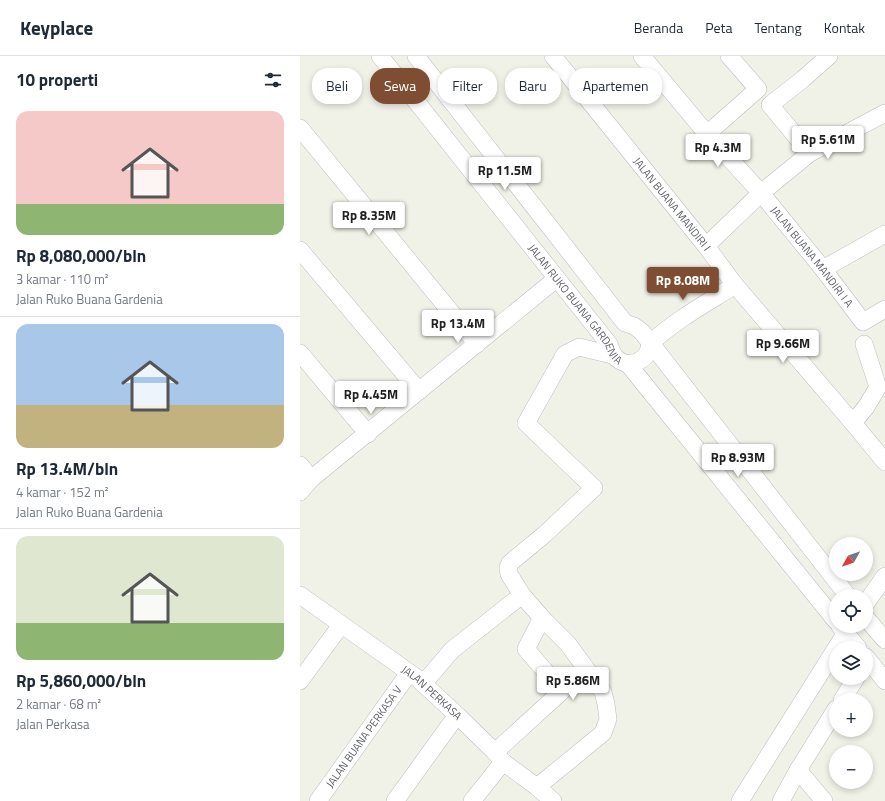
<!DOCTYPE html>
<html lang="id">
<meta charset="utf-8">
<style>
body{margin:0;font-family:"Titillium Web",sans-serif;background:#f6f6f7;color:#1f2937;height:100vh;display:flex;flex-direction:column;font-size:15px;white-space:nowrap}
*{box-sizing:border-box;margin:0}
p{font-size:13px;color:#747a83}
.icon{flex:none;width:22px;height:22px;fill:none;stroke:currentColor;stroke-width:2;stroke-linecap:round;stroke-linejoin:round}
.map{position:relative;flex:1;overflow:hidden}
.drawer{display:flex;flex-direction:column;background:#fff;width:300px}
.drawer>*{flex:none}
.top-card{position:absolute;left:12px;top:12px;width:380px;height:36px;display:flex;gap:8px}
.needle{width:26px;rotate:230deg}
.buttons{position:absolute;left:529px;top:481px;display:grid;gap:8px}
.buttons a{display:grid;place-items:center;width:44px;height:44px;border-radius:50%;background:#fff;box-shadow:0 2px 6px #0003;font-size:20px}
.price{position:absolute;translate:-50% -34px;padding:0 9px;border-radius:4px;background:#fff;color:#222;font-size:13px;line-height:26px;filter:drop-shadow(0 1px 2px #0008)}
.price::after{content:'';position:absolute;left:50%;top:24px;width:12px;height:9px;margin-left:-6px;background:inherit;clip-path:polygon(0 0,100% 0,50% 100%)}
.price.on{background:#7e4d32;color:#fff}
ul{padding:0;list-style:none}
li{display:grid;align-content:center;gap:8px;height:212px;padding:0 16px}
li+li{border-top:1px solid #e0e1e3}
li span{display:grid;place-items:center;height:124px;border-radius:12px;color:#555}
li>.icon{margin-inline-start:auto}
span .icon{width:72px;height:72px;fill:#fffc;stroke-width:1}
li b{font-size:17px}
h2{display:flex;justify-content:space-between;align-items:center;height:48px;padding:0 16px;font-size:17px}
.chip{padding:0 14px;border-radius:16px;background:#fff;box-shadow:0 2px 6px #0003;font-size:14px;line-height:36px}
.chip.on{background:#7e4d32;color:#fff}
header{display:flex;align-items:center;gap:24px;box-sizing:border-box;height:56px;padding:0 20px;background:#fff;border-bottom:1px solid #e0e1e3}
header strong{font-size:19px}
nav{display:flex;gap:22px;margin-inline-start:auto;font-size:14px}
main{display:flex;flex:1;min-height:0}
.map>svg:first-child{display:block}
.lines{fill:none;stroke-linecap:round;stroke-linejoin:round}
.minor-casing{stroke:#bbbdc3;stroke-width:18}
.minor{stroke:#fff;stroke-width:17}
.labels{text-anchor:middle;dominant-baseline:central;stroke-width:3;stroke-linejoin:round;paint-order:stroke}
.street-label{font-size:11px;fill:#5e6068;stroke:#fff}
</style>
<header>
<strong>Keyplace</strong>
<nav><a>Beranda</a><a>Peta</a><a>Tentang</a><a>Kontak</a></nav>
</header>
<main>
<section class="drawer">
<h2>10 properti<svg class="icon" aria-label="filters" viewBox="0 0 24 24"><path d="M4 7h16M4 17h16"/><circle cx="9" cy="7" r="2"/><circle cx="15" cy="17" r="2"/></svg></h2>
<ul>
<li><span style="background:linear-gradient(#f6c9c9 75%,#8fb573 0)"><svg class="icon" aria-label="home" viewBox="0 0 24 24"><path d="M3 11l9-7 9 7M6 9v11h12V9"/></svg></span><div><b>Rp 8,080,000/bln</b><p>3 kamar · 110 m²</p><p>Jalan Ruko Buana Gardenia</p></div></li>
<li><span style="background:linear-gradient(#a9c7e8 65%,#c2b280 0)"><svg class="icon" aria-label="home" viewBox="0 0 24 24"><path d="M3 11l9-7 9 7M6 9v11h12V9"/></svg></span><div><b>Rp 13.4M/bln</b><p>4 kamar · 152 m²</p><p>Jalan Ruko Buana Gardenia</p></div></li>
<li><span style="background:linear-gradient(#dfe7d0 70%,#8fb573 0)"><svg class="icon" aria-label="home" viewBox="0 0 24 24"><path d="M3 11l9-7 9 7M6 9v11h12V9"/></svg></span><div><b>Rp 5,860,000/bln</b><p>2 kamar · 68 m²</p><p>Jalan Perkasa</p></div></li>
</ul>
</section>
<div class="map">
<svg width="585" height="745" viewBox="0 0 585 745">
<rect width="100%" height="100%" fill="#f0f1e7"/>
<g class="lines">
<!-- minor casing -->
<g class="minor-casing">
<g id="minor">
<path id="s1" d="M80 0 309 288C313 300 315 304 328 308L536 565"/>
<path d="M116 0 325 267 334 270 342 276 548 540"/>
<path id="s2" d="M253 0 406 190 435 229 553 367 585 406"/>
<path id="s3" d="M342 0 407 78 461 137 523 213 563 266 585 253"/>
<path d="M0 72 177 288"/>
<path d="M407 78 458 33 429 0"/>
<path d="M510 97 470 49 503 23 529 0"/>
<path d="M406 190 461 137 510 97 585 57"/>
<path d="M0 194 119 335"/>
<path d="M523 213 585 178"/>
<path d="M0 297 68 378"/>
<path d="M328 308C337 307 346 303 349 293 350 289 349 288 353 285 377 263 407 247 435 229"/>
<path d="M553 367 566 351 578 331 564 288"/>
<path d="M0 409 11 423"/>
<path d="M0 436 11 423 256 223"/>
<path id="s4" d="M0 539 117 622 157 659 195 696 203 706 237 731 253 745"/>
<path d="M566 547 585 520"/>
<path d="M566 562 585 584"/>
<path d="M540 570 558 592"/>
<path d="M566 601 585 625"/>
<path d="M0 625 41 569"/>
<path d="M123 628 152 594 222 539"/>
<path d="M542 644 556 622"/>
<path d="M195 696 262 635 226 593 242 562"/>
<path d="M498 714 524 745"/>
<path d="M237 731 303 677 308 663 306 648 303 636 268 588 242 562 222 539 209 518 208 512 210 507 245 478 294 432 226 367 265 298 279 291 312 299"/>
<path id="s5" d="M18 745 109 617"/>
<path d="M95 745 157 659"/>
<path d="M172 745 203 706"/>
<path d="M440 745 550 570"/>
<path d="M481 745 498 714 536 653"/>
</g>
</g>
<!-- minor -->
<use href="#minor" class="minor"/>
</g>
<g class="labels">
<!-- street labels -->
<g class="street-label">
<text stroke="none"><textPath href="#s2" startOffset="190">JALAN BUANA MANDIRI I</textPath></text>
<text stroke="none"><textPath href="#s3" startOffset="263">JALAN BUANA MANDIRI I A</textPath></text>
<text stroke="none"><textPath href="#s1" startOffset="316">JALAN RUKO BUANA GARDENIA</textPath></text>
<text stroke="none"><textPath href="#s4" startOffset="164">JALAN PERKASA</textPath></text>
<text stroke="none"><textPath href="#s5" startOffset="79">JALAN BUANA PERKASA V</textPath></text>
</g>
</g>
</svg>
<div class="buttons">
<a><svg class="needle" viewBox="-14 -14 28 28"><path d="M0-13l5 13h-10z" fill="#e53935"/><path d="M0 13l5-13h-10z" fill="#747a83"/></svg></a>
<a><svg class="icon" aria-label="locate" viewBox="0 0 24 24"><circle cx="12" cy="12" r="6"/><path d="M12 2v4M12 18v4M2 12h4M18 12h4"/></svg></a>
<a><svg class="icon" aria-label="layers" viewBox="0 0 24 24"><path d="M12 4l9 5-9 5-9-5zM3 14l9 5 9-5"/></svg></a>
<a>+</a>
<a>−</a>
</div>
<b class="price" style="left:528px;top:104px">Rp 5.61M</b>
<b class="price" style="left:418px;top:112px">Rp 4.3M</b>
<b class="price" style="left:205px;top:135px">Rp 11.5M</b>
<b class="price" style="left:69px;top:180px">Rp 8.35M</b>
<b class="price on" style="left:383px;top:245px">Rp 8.08M</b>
<b class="price" style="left:158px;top:288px">Rp 13.4M</b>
<b class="price" style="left:483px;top:308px">Rp 9.66M</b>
<b class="price" style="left:71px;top:359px">Rp 4.45M</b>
<b class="price" style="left:438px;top:422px">Rp 8.93M</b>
<b class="price" style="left:273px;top:645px">Rp 5.86M</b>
<div class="top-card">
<a class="chip">Beli</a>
<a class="chip on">Sewa</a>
<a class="chip">Filter</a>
<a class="chip">Baru</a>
<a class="chip">Apartemen</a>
</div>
</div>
</main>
